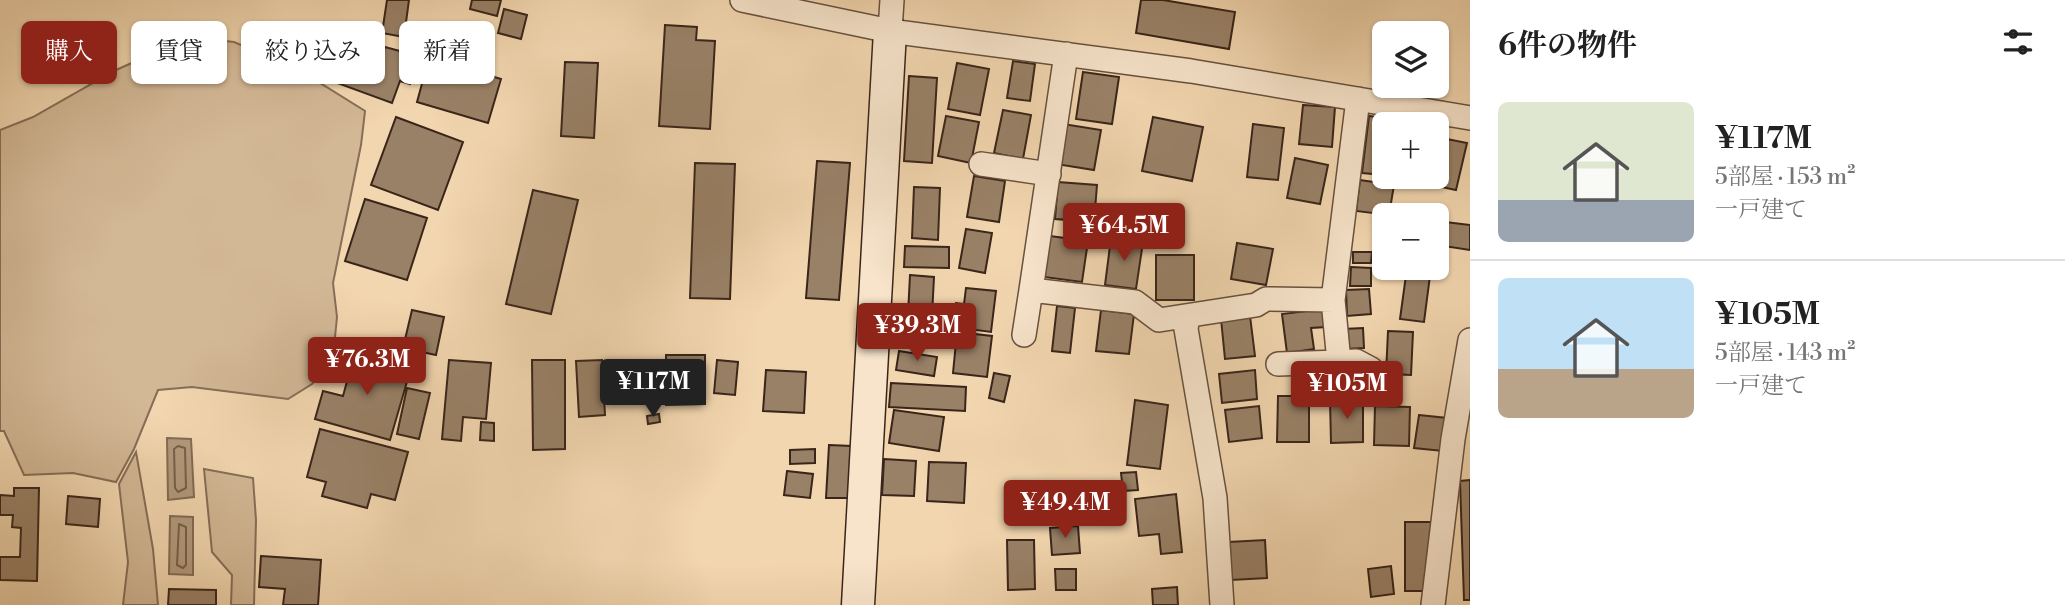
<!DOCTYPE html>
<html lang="ja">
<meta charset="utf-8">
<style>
body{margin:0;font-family:"Libre Bodoni","Noto Serif JP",serif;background:#f6f6f6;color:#222;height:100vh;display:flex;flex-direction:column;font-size:26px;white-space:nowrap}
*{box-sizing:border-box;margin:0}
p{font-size:23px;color:#767676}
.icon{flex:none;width:38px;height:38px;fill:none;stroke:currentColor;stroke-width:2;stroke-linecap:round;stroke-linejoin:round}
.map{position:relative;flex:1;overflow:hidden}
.side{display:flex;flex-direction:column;background:#fff;width:595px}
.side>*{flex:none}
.top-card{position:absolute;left:21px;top:21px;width:665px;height:63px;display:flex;gap:14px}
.controls{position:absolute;left:1372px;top:21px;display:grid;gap:14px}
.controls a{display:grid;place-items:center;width:77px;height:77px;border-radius:10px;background:#fff;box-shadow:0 2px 5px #0004;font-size:35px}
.price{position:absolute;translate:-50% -60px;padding:0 16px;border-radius:7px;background:#8f2418;color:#fff;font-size:23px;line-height:46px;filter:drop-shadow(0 2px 4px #0008)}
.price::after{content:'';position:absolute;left:50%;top:42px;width:21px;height:16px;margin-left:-10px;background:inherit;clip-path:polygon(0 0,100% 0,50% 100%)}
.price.on{background:#222;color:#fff}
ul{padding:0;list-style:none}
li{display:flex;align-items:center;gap:21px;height:175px;padding:0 28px}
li+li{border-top:2px solid #e0e0e0}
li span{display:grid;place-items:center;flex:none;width:196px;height:140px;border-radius:10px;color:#555}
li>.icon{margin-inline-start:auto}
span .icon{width:84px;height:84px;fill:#fffc;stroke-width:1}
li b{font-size:30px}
h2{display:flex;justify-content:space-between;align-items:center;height:84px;padding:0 28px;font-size:30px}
.tag{padding:0 24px;border-radius:10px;background:#fff;box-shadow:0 2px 5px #0004;font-size:24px;line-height:63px}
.tag.on{background:#8f2418;color:#fff}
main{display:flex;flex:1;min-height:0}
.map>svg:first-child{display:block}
.green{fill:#d3b896;stroke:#866e58;stroke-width:2}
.water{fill:#b39a7c;stroke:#826b55;stroke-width:2}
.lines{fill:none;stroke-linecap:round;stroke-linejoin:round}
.shore{stroke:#76604b;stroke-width:2}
.building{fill:#998167;stroke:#39251a;stroke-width:2}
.street-casing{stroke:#67513f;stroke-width:26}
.secondary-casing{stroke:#39251a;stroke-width:35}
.street{stroke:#f7e4cb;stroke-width:23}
.secondary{stroke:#f7e4cb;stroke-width:32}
</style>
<main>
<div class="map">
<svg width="1470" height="605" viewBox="0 0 1470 605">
<rect width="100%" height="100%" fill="#f2d6af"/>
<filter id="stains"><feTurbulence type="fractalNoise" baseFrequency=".00286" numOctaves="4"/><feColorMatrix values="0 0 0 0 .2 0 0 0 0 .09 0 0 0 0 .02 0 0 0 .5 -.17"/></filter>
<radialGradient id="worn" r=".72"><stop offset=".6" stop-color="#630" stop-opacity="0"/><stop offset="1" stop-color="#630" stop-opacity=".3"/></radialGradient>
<!-- green -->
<path class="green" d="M190 37 234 42 296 68 365 111 361 145 333 283 337 317 333 357 312 384 288 399 192 387 158 390 134 449 116 482 73 473 24 475 4 431H0V130L33 117 116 70Z
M136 452 153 549 158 605H123L128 562 119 484Z
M204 469 253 478 256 520 254 605H231L232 575 212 552Z"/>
<!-- water -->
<path class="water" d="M167 438 191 439 194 497 168 500Z
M170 516 193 517V575L169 574Z"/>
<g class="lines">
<!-- shore -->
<path class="shore" d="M178 446 185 448 186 488 178 492 175 488 174 449Z
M179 524 186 527V565L183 568 177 565Z"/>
</g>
<!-- building -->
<path class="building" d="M387 0H409L404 37 382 33Z
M472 0H501L497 16 470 9Z
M1141 0H1163L1235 12 1229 49 1136 33Z
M504 9 527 15 521 39 498 33Z
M665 25 697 27 696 40 715 41 710 129 659 126Z
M385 47 418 56 410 84 400 81 392 103 329 80 339 51 379 66Z
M429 58 501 79 488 123 417 102Z
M1013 61 1035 64 1030 101 1007 98Z
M565 62 598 63 594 138 561 136Z
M957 63 989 69 980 115 948 109Z
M1083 72 1119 77 1112 124 1076 119Z
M909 76 937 78 932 163 904 161Z
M1303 105 1335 107 1332 147 1299 144Z
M1003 110 1031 115 1023 159 994 153Z
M946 116 979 122 971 163 938 156Z
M1369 116 1398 119 1397 124H1384V175L1362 173Z
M396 117 463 142 438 210 371 185Z
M1153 117 1203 127 1192 181 1142 171Z
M1063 124 1101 130 1094 170 1056 164Z
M1253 124 1284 128 1278 180 1247 177Z
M1437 137 1467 143 1456 190 1418 182 1420 177H1437Z
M1295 158 1328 165 1320 204 1287 198Z
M817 161 850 163 839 300 806 298Z
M695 163 735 164 730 299 690 298Z
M974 176 1005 181 999 222 967 217Z
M1360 180 1394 185 1389 215 1356 211Z
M1058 182 1097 185 1094 222 1055 219Z
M914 187 940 188 938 240 912 238Z
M533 190 578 200 551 314 506 304Z
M365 199 427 218 407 280 345 261Z
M1437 221 1470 225V250L1437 245Z
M966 229 992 233 985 273 959 268Z
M1050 236 1088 241 1082 282 1044 277Z
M1111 238 1143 242 1136 289 1105 285Z
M1237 243 1273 249 1266 285 1231 279Z
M905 246 949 247V268L904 267Z
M1353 252H1372L1371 263H1353Z
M1156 255H1194V300H1156Z
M1351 267 1371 268V286H1350Z
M1407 268H1431L1424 322 1400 319Z
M910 275 934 277 931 335 907 334Z
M966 288 996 291 991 332 953 327 956 303 964 304Z
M1369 289 1371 314 1347 316 1346 290Z
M1057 306 1075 308 1070 353 1052 351Z
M1324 309 1326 327 1311 328 1314 349 1287 353 1282 314Z
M412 310 444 317 436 355 403 348Z
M1101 310 1134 314 1129 354 1096 351Z
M1250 316 1255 356 1225 359 1221 319Z
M1363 328 1364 348 1345 349 1343 329Z
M1388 331 1413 332 1411 375 1386 374Z
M957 332 992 336 987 377 953 373Z
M899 351 937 357 934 376 896 370Z
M355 352 411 368 390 440 315 419 323 391 343 396Z
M666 355H705V404L666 405Z
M449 360 491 363 486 419 463 417 461 441 442 439Z
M532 360H565V449L533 450Z
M602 360 605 415 579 417 576 361Z
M717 360 738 362 735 395 714 393Z
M766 370 806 372 804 413 763 411Z
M1255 370 1257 399 1222 403 1219 374Z
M994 373 1010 376 1004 402 989 398Z
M638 377 640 398 624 400 621 379Z
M891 383 966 387 965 411 889 407Z
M407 388 430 393 419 439 397 434Z
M1278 396H1309V442H1277Z
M1135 400 1168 405 1160 469 1127 465Z
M1330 400H1363V442L1331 443Z
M1259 406 1262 438 1229 442 1225 410Z
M1375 406 1410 407 1409 446 1374 445Z
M894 410 944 417 939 451 889 443Z
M659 414 660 422 648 424 647 416Z
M1419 415 1447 418 1443 451 1414 448Z
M481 422 494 423V441L480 440Z
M320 429 408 452 395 500 371 494 367 508 322 496 326 482 307 477Z
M829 445 852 446 851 498H826Z
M815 449V463L790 464V450Z
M884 459 916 461 914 496 882 495Z
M929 462 966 463 964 503 927 501Z
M787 471 813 474 810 498 784 495Z
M1136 472 1138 490 1123 491 1121 473Z
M1470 480V600H1464L1460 481Z
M14 488H39L37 581 0 580V557H20L21 528 12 527 13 515H0V495L14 496Z
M1176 494 1182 552 1161 554 1159 534 1139 536 1135 499Z
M68 496 100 499 98 527 66 524Z
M1405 522H1432V591H1405Z
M1078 526 1080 553 1052 555 1050 528Z
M1007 540H1034L1035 589 1008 590Z
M1265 540 1267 578 1231 580 1229 542Z
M261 556 321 560 318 605H283L285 589 259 587Z
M1391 566 1394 594 1371 597 1368 569Z
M1055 569H1076V590H1056Z
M1177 587 1178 605H1153L1152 589Z
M169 589 216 590V605H168Z"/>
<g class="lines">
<!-- street casing -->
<g class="street-casing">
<path id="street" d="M742 0 890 31 1191 71 1470 118
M890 31 892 0
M1066 54 1031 290 1135 302 1159 320 1256 305 1266 299 1333 300
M981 164 1049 174
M1188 316 1186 329 1215 498 1222 605
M1024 335 1031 290
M1339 362 1356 361 1371 369
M1278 364 1339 362 1333 300 1358 99
M1433 605 1453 439 1470 340"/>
</g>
<!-- secondary casing -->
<g class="secondary-casing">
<path id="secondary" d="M858 605 890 31"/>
</g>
<!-- street -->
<use href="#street" class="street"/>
<!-- secondary -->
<use href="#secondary" class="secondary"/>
</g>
<rect width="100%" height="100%" filter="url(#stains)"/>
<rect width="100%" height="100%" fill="url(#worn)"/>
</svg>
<div class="controls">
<a><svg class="icon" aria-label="layers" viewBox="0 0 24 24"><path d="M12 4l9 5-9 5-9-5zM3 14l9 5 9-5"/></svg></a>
<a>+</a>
<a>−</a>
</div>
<b class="price" style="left:1124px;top:263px">¥64.5M</b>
<b class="price" style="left:917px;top:363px">¥39.3M</b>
<b class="price" style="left:367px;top:397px">¥76.3M</b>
<b class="price on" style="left:653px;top:419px">¥117M</b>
<b class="price" style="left:1347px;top:421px">¥105M</b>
<b class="price" style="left:1065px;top:540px">¥49.4M</b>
<div class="top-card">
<a class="tag on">購入</a>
<a class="tag">賃貸</a>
<a class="tag">絞り込み</a>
<a class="tag">新着</a>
</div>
</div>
<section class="side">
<h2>6件の物件<svg class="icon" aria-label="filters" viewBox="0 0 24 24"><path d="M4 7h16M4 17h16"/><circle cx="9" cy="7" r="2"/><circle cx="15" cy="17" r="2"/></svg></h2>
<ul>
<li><span style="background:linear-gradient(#dfe7d0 70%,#9aa5b1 0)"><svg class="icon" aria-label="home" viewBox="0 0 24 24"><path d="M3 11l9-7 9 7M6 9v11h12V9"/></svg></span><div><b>¥117M</b><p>5部屋 · 153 m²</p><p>一戸建て</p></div></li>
<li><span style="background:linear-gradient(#bfe0f5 65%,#b9a48a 0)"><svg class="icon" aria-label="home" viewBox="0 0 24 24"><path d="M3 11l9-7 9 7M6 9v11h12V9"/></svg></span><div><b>¥105M</b><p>5部屋 · 143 m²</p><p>一戸建て</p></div></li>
</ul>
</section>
</main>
